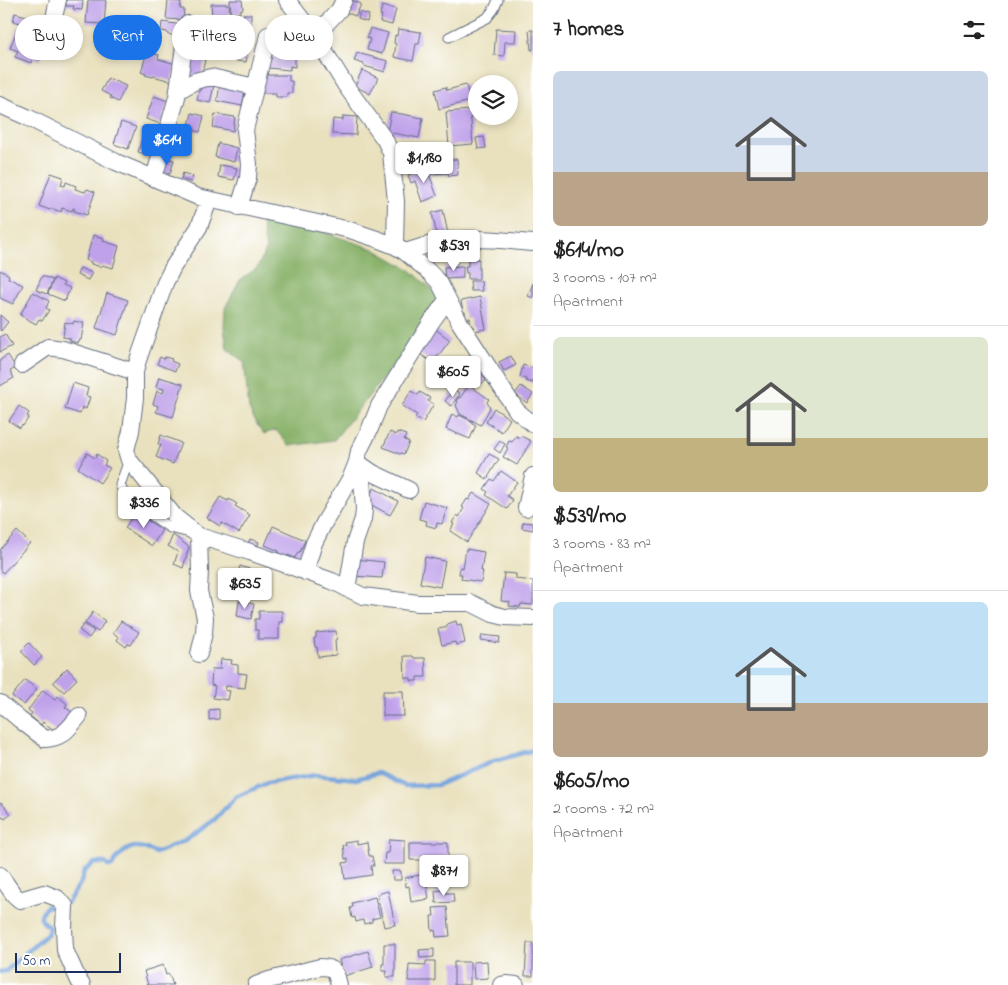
<!DOCTYPE html>
<meta charset="utf-8">
<style>
body{margin:0;font-family:"Indie Flower",sans-serif;background:#f2f2f2;color:#222;height:100vh;display:flex;flex-direction:column;font-size:19px;white-space:nowrap}
*{box-sizing:border-box;margin:0}
p{font-size:16px;color:#767676}
.icon{flex:none;width:28px;height:28px;fill:none;stroke:currentColor;stroke-width:2;stroke-linecap:round;stroke-linejoin:round}
.map{position:relative;flex:1;overflow:hidden}
.sheet{display:flex;flex-direction:column;background:#fff;width:475px}
.sheet>*{flex:none}
.banner{position:absolute;left:15px;top:15px;width:442px;height:45px;display:flex;gap:10px}
.controls{position:absolute;left:468px;top:75px;display:grid;gap:10px}
.controls a{display:grid;place-items:center;width:50px;height:50px;border-radius:50%;background:#fff;box-shadow:0 2px 8px #0003;font-size:25px}
.scale{position:absolute;left:15px;bottom:12px;width:106px;box-sizing:border-box;padding-left:5px;border:2px solid #1b2f5e;border-top:0;font-size:14px;line-height:18px;white-space:nowrap;color:#1b2f5e;-webkit-text-stroke:4px #fff;paint-order:stroke}
.price{position:absolute;translate:-50% -42px;padding:0 11px;border-radius:5px;background:#fff;color:#222;font-size:16px;line-height:32px;filter:drop-shadow(0 1px 2px #0008)}
.price::after{content:'';position:absolute;left:50%;top:30px;width:15px;height:11px;margin-left:-8px;background:inherit;clip-path:polygon(0 0,100% 0,50% 100%)}
.price.on{background:#1a73e8;color:#fff}
ul{padding:0;list-style:none}
li{display:grid;align-content:center;gap:10px;height:265px;padding:0 20px}
li+li{border-top:1px solid #e0e0e0}
li span{display:grid;place-items:center;height:155px;border-radius:8px;color:#555}
li>.icon{margin-inline-start:auto}
span .icon{width:90px;height:90px;fill:#fffc;stroke-width:1}
li b{font-size:21px}
h2{display:flex;justify-content:space-between;align-items:center;height:60px;padding:0 20px;font-size:21px}
.chip{padding:0 18px;border-radius:22px;background:#fff;box-shadow:0 2px 8px #0003;font-size:18px;line-height:45px}
.chip.on{background:#1a73e8;color:#fff}
main{display:flex;flex:1;min-height:0}
.map>svg:first-child{display:block}
.forest{fill:#87b168;stroke:#517063}
.lines{fill:none;stroke-linecap:round;stroke-linejoin:round}
.stream{stroke:#72a1db;stroke-width:4.5}
.building{fill:#bfa1ea}
.lane-casing{stroke:#636d80;stroke-width:11}
.street-casing{stroke:#636d80;stroke-width:18}
.lane{stroke:#fff;stroke-width:9}
.street{stroke:#fff;stroke-width:16}
</style>
<main>
<div class="map">
<svg width="533" height="985" viewBox="0 0 533 985">
<rect width="100%" height="100%" fill="#fff"/>
<filter id="ink" filterUnits="userSpaceOnUse"><feTurbulence type="fractalNoise" baseFrequency=".02" numOctaves="2"/><feDisplacementMap in="SourceGraphic" scale="10" xChannelSelector="R" yChannelSelector="G"/><feConvolveMatrix kernelMatrix="1 2 1 2 8 2 1 2 1" color-interpolation-filters="sRGB"/></filter>
<filter id="wash" filterUnits="userSpaceOnUse"><feTurbulence type="fractalNoise" baseFrequency=".0096" numOctaves="4" result="noise"/><feDisplacementMap in="SourceGraphic" scale="20" xChannelSelector="R" yChannelSelector="G"/><feGaussianBlur stdDeviation="1.12" result="paint"/><feColorMatrix in="noise" values="0 0 0 0 0 0 0 0 0 0 0 0 0 0 0 0 0 1.4 0 .05"/><feComposite in="paint" operator="in"/></filter>
<g filter="url(#wash)">
<rect width="100%" height="100%" fill="#e9e1be"/>
<!-- forest -->
<path class="forest" d="M261 220 317 230 374 249 409 269 441 297 412 342 334 440 289 446 276 430 264 434 256 423 249 409 244 362 227 349 224 327 225 308 240 280 257 268 266 250Z"/>
<g class="lines">
<!-- stream -->
<path class="stream" d="M67 903 81 882 84 871 94 863H105L108 866H112C116 858 127 846 137 847 143 847 150 850 156 853L188 839 214 820 236 797 267 783 316 775 356 779 378 773 405 786 438 785 494 761 533 750
M0 972 6 971 48 933 49 927C39 920 38 915 47 906L59 909"/>
</g>
<g id="blocks">
<!-- building -->
<path class="building" d="M66 0H83L82 10 73 9 74 6H66Z
M88 0H106L104 24 86 23Z
M230 0H242L243 9 240 10V13H231Z
M352 0 361 4 356 16 344 12Z
M168 1 181 2 180 9H184L183 20 166 19Z
M211 4H229L230 25H214V15L212 16Z
M382 6 396 9 392 25 380 22 382 15H380Z
M360 12 369 15 367 22 358 19Z
M15 13 38 19 35 27 13 21Z
M243 14H251V28H235V16H244Z
M50 22 57 24 55 31 48 29Z
M162 22 183 25 182 34H177V36L167 34V32L161 31Z
M191 26 204 28 203 37 189 35Z
M18 27 49 40 40 60 33 58 31 63 15 57 18 51 10 48Z
M370 28 388 33 382 54 367 50 370 39 367 38Z
M398 29 421 32 419 44H416L413 61 394 57 396 44 394 43 395 35 397 36Z
M496 29 516 30 515 42H505L504 56 494 55Z
M529 30H533V50H531Z
M223 35 249 38 246 62 236 61V57L220 55Z
M272 38 291 39V53H295V67L290 66V70L268 68V60H271Z
M192 39 206 41 203 56 189 53Z
M208 49 218 51 217 60 207 58Z
M147 52 159 55 158 59 176 64 171 81 153 76V77L145 75 146 74 141 72Z
M357 53 388 61 385 72 364 66V64L354 61Z
M188 56 205 60 201 77 184 73Z
M362 70 378 78 370 94 355 86Z
M262 75H289V81H292V93H287V97H276V93H262Z
M108 78 126 86 118 102 110 98 111 96 101 91Z
M203 82 214 85 210 103 197 100 199 90H201Z
M466 85 470 101 439 109 435 90 446 87 447 90Z
M220 86 245 91 242 106 217 101Z
M154 96 168 101 161 124 146 119Z
M470 110 473 144 449 146 446 112Z
M391 112 423 118 419 138 387 132Z
M192 113 204 116 200 132 188 129Z
M215 114 235 117 233 131 213 127Z
M343 116 357 117 356 135 332 134 333 119 343 120Z
M121 122 136 127 128 149 114 144Z
M145 129 160 134 152 156 138 152Z
M484 137 486 148 478 149 476 138Z
M218 143 237 148 234 162 215 157Z
M163 157 174 160 170 174 159 171Z
M457 159 458 175 449 176 448 173 431 174 430 161Z
M220 165 237 168 234 180 218 177Z
M427 168 437 196 422 202 415 181 411 183 408 175Z
M51 173 63 177 61 185 65 186 66 182 76 186 75 189 85 192 87 189 95 192 87 215 74 211 75 209 73 208 72 211 62 208 61 212 51 208 50 210 39 206Z
M183 173 193 176 191 182 181 179Z
M443 210 448 234 437 236 432 213Z
M93 235 104 238 103 241 119 246 113 268 102 265 101 267 91 264V262L86 260Z
M440 247 443 255 433 259 430 250Z
M468 259H479V279H468V273H466L465 266H468Z
M463 266V278L445 279 444 267Z
M80 268 92 273 88 280 77 275Z
M0 270 9 275 8 278 23 285 13 304 0 298Z
M42 276 53 280 47 294 36 290Z
M54 278 64 283 63 285 70 288 65 301 48 294Z
M470 281H481L482 291H471Z
M533 283V298L528 296Z
M33 292 49 301 46 308 49 310 42 321 39 319 36 324 20 315Z
M107 293 128 300 117 335 96 328Z
M480 297 486 329 474 331V327H471L470 318 466 319 465 312H463L461 301Z
M0 315 8 322 1 331 0 330Z
M74 321 84 323 81 340H79L78 343 70 341V338L63 337 65 322 73 324Z
M434 328 450 340 433 363 417 352Z
M5 334 12 346 0 352V337Z
M8 355 16 368 10 371 14 378 0 386V360Z
M511 356 516 365 504 371 499 362Z
M160 357 164 359 165 357 172 359 171 361 178 364 175 371 157 364Z
M523 365 533 368V383L526 381V379L520 377Z
M480 369 486 381 480 384 473 373Z
M159 377 183 384 173 417 156 412 158 406 153 404 157 391 163 393 164 389 156 387Z
M73 383 88 388 86 396 90 397 86 409 82 407 80 414 65 409Z
M469 385 489 399 487 402 490 408 481 425 460 414 456 405 458 402 456 401 459 397 460 398Z
M521 386 533 394 527 403 515 394Z
M454 389 460 394 451 406 445 401Z
M411 391 418 395 420 392 430 398 428 401 434 404 423 422 415 418 417 415 402 406Z
M19 406 29 413 27 416 29 417 23 426 22 425 20 428 9 421Z
M494 408 510 419 502 432 486 422Z
M452 414 458 417 459 415 472 421V423L476 425 470 439 446 429Z
M390 432 396 435 397 432 406 435 404 440 409 442 404 454 401 453 400 454 383 447Z
M161 435 181 443 173 464 156 457 161 445 158 444Z
M516 436 520 438 521 436 531 441 517 465 503 457 508 448 506 447 509 441 512 442Z
M500 441 505 444 500 453 494 449Z
M87 453 95 458 97 454 106 461 104 465 110 468 100 483 78 468Z
M489 454 499 459 487 479 478 473Z
M501 471 517 482 507 496 513 500 507 509 486 495 488 492 484 489 491 479 494 481Z
M374 488 398 501 390 515 366 502Z
M473 493 491 504 467 542 450 531 454 524 452 523 457 515 459 517 464 508 462 507 467 499 469 500Z
M220 497 228 501 229 499 237 504 235 506 250 515 239 533 222 523 220 526 207 518Z
M424 501 447 508 442 524 437 523 436 528 426 525 427 521 419 519Z
M135 512 162 530 152 546 125 528Z
M523 522 533 523V530L522 528Z
M273 526 305 540 300 552H298L295 558 288 555 287 558 278 554 279 551 265 545Z
M17 531 30 543 3 573 0 570V550Z
M173 535 189 547 183 568 174 564 178 552 168 546Z
M250 539 259 542 256 550 247 547Z
M466 549 484 552 481 571H483L481 582 461 579 462 574H459L460 567 463 568Z
M425 557 445 561 440 587 420 583Z
M355 559 384 562 382 578 353 576Z
M240 566 262 573 256 595 237 590 241 578 237 577Z
M504 573 516 574V579L533 581V605L521 604 520 607 509 606 510 602 501 601Z
M239 601 254 604 251 619 237 616Z
M259 611H282V622H279V639H258V630H255V619H259Z
M93 612 105 621 98 632 85 623Z
M121 621 139 632 131 645 128 644 126 647 117 640 119 637 113 633Z
M456 621 457 625 461 624 465 643 456 645 455 642 442 645 438 629 447 627V624Z
M84 624 94 631 89 638 79 630Z
M336 631 337 639 335 640 336 655 318 657 317 647H315L314 638H316V633Z
M482 635 500 637 499 643 481 640Z
M29 643 42 657 34 665 21 651Z
M404 656H413L414 658H425L426 677H417V681H411V678H405Z
M221 659 232 660 231 664 238 665V673L247 674 245 688 226 686 225 690 230 691 228 700 213 698 215 686 211 685 212 669H220Z
M67 668 77 679 64 692 53 682Z
M25 680 37 689 24 705 12 696Z
M43 690 55 700 58 696 67 704 65 707 73 713 58 733 43 722 41 725 30 716 32 713 28 710Z
M383 691H403L404 716H383Z
M219 709V719L209 720V710Z
M1 802 11 814 5 819 3 817 0 819V803Z
M389 839 405 840V864H384L385 853H388Z
M357 840V844L367 842 369 856H372L374 866H371L372 875 345 879 343 863 348 862V858L345 859 343 845H346L345 842Z
M410 842H448V860H410Z
M448 864V871H452V881H429V871H435V865Z
M392 871H401V880H393Z
M425 874 429 899 411 902 409 886 406 887 405 878Z
M443 890 444 893H453L454 902 436 903 435 891Z
M388 891 395 925 384 927 377 894Z
M375 897 380 917 372 919V922L364 924 363 920 356 922 355 917 352 918 350 908 353 907 352 903Z
M447 907 450 936 436 937 435 930 432 931 431 916H434L433 908Z
M527 943H533V976H525Z
M384 944H395V977H386L387 971H382V964H384Z
M434 949V957L420 958 419 950Z
M368 951 373 967 344 976 339 960Z
M426 961H435V981H408L409 964 426 965Z
M487 961 488 978 474 979 473 962Z
M454 962H470V985H454Z
M163 965 166 975 169 974 173 985H148L144 971Z"/>
</g>
</g>
<g filter="url(#ink)">
<use href="#blocks" fill-opacity="0" stroke="#636d80" stroke-width="1"/>
<g class="lines">
<!-- lane casing -->
<g class="lane-casing">
<path id="lane" d="M449 37 487 18 494 9 498 0
M129 460 120 485 126 498 170 528 190 533"/>
</g>
<!-- street casing -->
<g class="street-casing">
<path id="street" d="M287 0 315 36 346 86 385 140 391 153 396 201 395 246
M55 13 58 0
M315 36 339 10 344 0
M178 91 195 81 211 77 255 87
M0 105 27 117 116 162 198 197 350 230 377 239 395 246 405 252 427 270 439 282 460 323 509 399 517 411 533 424
M154 178 177 97 187 24
M209 200 199 227 173 267 165 283 138 360 135 372V398L131 431 126 450 129 460 175 517 199 536 250 552 332 581 363 596 418 603H471L493 614 505 617 533 618
M239 207 248 178 249 164 245 130 268 35 309 28
M405 252C421 247 438 241 454 240 481 237 507 241 533 243
M22 365 48 347 63 349 135 372
M357 462 373 473 409 490
M526 508 533 476
M199 536 200 571 199 591 205 618 204 633 199 654
M305 572 314 543 324 523 351 477 357 462 359 451 369 431 379 406 432 321 447 300
M347 589 355 542 363 519 364 510 362 479 357 462
M0 703 20 720 45 739C63 738 68 729 79 716
M0 875 14 895 20 900 44 893 57 898 65 906 64 928 65 950 79 981 82 985
M256 985 269 980 320 967C335 967 336 972 339 985
M501 985 507 984 516 985"/>
</g>
<!-- lane -->
<use href="#lane" class="lane"/>
<!-- street -->
<use href="#street" class="street"/>
</g>
</g>
</svg>
<div class="controls">
<a><svg class="icon" aria-label="layers" viewBox="0 0 24 24"><path d="M12 4l9 5-9 5-9-5zM3 14l9 5 9-5"/></svg></a>
</div>
<div class="scale">50 m</div>
<b class="price on" style="left:167px;top:166px">$614</b>
<b class="price" style="left:424px;top:184px">$1,180</b>
<b class="price" style="left:454px;top:272px">$539</b>
<b class="price" style="left:453px;top:398px">$605</b>
<b class="price" style="left:144px;top:529px">$336</b>
<b class="price" style="left:245px;top:610px">$635</b>
<b class="price" style="left:444px;top:897px">$871</b>
<div class="banner">
<a class="chip">Buy</a>
<a class="chip on">Rent</a>
<a class="chip">Filters</a>
<a class="chip">New</a>
</div>
</div>
<section class="sheet">
<h2>7 homes<svg class="icon" aria-label="filters" viewBox="0 0 24 24"><path d="M4 7h16M4 17h16"/><circle cx="9" cy="7" r="2"/><circle cx="15" cy="17" r="2"/></svg></h2>
<ul>
<li><span style="background:linear-gradient(#c9d6e8 65%,#b9a48a 0)"><svg class="icon" aria-label="home" viewBox="0 0 24 24"><path d="M3 11l9-7 9 7M6 9v11h12V9"/></svg></span><div><b>$614/mo</b><p>3 rooms · 107 m²</p><p>Apartment</p></div></li>
<li><span style="background:linear-gradient(#dfe7d0 65%,#c2b280 0)"><svg class="icon" aria-label="home" viewBox="0 0 24 24"><path d="M3 11l9-7 9 7M6 9v11h12V9"/></svg></span><div><b>$539/mo</b><p>3 rooms · 83 m²</p><p>Apartment</p></div></li>
<li><span style="background:linear-gradient(#bfe0f5 65%,#b9a48a 0)"><svg class="icon" aria-label="home" viewBox="0 0 24 24"><path d="M3 11l9-7 9 7M6 9v11h12V9"/></svg></span><div><b>$605/mo</b><p>2 rooms · 72 m²</p><p>Apartment</p></div></li>
</ul>
</section>
</main>
